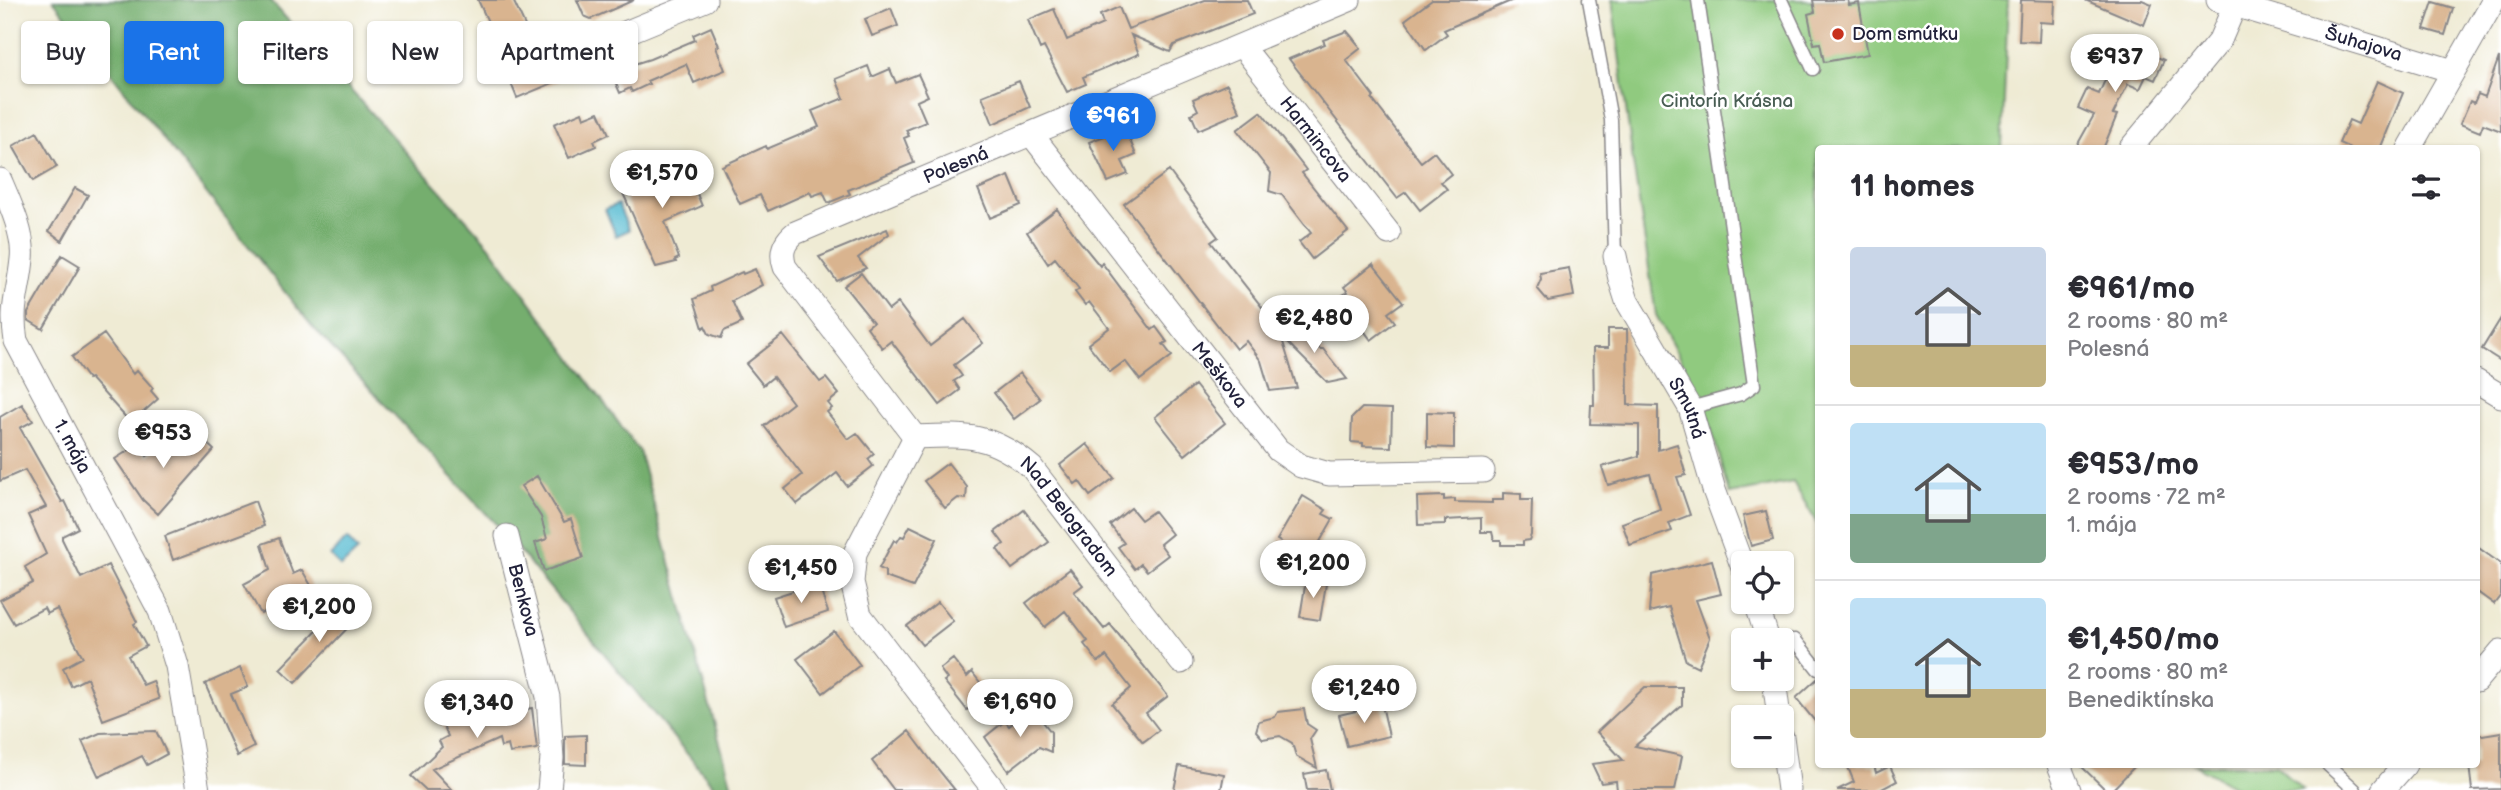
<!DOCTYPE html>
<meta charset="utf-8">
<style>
body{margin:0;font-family:"Balsamiq Sans",sans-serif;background:#f2f2f3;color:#2b2b33;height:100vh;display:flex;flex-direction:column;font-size:26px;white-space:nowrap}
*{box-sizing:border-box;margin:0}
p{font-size:23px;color:#7c7c81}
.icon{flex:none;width:38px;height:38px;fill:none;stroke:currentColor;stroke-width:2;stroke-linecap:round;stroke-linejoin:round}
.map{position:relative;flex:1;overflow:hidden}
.sheet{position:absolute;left:1815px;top:145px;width:665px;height:623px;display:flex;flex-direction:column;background:#fff;border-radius:7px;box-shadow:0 2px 5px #0004}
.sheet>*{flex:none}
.hud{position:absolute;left:21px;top:21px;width:665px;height:63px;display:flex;gap:14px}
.buttons{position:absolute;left:1731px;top:551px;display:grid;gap:14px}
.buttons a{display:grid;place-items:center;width:63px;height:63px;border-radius:7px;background:#fff;box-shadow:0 2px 5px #0004;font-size:35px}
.price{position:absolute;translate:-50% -60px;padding:0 16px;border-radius:24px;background:#fff;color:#222;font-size:23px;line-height:46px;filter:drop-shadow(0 2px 4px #0008)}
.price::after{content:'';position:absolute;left:50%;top:42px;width:21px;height:16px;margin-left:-10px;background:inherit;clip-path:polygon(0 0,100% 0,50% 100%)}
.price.current{background:#1a73e8;color:#fff}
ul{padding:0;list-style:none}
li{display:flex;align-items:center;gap:21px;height:175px;padding:0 35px}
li+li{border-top:2px solid #e1e1e2}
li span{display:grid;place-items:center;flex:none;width:196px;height:140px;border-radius:7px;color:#555}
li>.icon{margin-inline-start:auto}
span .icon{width:84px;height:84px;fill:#fffc;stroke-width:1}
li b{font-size:30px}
h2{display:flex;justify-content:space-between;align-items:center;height:84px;padding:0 35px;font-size:30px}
.pill{padding:0 24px;border-radius:7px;background:#fff;box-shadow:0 2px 5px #0004;font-size:24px;line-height:63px}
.pill.current{background:#1a73e8;color:#fff}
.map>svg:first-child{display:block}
.green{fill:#90ca7f;stroke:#59765d;stroke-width:2}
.forest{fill:#74ae6e;stroke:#4b6854;stroke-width:2}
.water{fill:#53bad0;stroke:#3a6e86;stroke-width:2}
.building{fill:#d9b48f}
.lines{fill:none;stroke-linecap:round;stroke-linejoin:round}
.lane-casing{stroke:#888688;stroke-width:15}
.street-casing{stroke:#888688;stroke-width:25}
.lane{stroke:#fff;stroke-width:12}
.street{stroke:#fff;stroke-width:23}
.poi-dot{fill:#c8321e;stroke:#fff;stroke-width:2.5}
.labels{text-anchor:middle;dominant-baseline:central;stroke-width:5;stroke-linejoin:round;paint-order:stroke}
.poi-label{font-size:19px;fill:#22223b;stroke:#fff;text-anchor:start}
.street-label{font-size:19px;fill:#22223b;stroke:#fff}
.park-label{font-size:19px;fill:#485d53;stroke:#fff}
</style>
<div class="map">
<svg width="2501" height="790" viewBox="0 0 2501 790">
<rect width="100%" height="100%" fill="#fff"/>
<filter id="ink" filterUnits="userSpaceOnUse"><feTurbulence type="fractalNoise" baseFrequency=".0143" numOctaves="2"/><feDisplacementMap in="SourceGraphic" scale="14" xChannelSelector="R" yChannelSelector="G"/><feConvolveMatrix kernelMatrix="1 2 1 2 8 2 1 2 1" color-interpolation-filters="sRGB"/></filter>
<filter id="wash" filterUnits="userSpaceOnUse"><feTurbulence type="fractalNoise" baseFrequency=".00686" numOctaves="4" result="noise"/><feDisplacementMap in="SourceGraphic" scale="28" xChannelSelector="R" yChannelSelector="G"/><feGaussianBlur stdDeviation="1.57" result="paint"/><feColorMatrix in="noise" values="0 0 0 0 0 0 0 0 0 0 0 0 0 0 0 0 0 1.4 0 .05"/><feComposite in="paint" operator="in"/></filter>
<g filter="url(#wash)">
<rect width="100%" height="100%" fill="#efebd4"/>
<!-- green -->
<path class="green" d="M1612 0H2008L2002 149H1818V525L1793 482 1729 494 1705 405 1656 315 1633 162Z
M2195 765H2276L2303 790H2239Z"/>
<!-- forest -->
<path class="forest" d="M53 0H270L489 245 639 451 733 790H717L507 536 311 325Z"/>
<!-- water -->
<path class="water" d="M618 204 629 230 616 236 605 209Z
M347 539 358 551 341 567 330 556Z"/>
<g id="blocks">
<!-- building -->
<path class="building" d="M478 0H513L532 41 542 37 560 80 517 98 496 47 499 46Z
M577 0H634L591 19 584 16Z
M1205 0H1247L1253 14 1174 45 1170 52 1131 35 1139 54 1083 77 1086 84 1067 92 1044 47 1040 49 1028 20 1054 9 1067 40 1103 24 1100 15 1119 7 1128 29Z
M1432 0H1513L1444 30 1447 34 1426 50 1405 20Z
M1813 0H1848L1849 5 1859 3 1868 54 1824 62 1820 43 1814 44 1808 14 1815 12Z
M2021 0 2055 1 2054 23 2040 22 2039 42 2019 41Z
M2085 0H2142L2152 4 2144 25Z
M2433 2 2453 8 2445 35 2424 29Z
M891 8 898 26 872 36 865 19Z
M711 27 719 46 716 47 725 70 694 83 686 64 647 81 649 84 632 92 630 88 620 93 610 70 630 62 631 65 650 59 695 40 693 35Z
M1347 31 1361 48 1346 60 1374 97 1372 99 1421 162 1434 152 1451 174 1441 182 1447 189 1420 210 1406 192 1397 198 1289 59 1325 44 1323 40Z
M2130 45 2164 60 2155 80 2146 76 2140 89 2128 84 2113 114 2117 115 2103 149H2075L2094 115 2078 108 2087 89 2099 94 2115 57 2123 61Z
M2499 57 2501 131 2483 124 2480 132 2460 124 2470 101 2474 103 2478 94 2485 97Z
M868 66 872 77 890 69 896 83 918 74 928 96 917 101 926 122 906 130 909 136 904 138 914 163 848 190 850 194 828 203 823 192 812 196 810 192 768 211 760 195 740 204 722 166 766 146 767 149 819 127 812 111 844 98 836 79Z
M1019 81 1030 107 993 124 982 96Z
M2377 81 2403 93 2380 149H2352L2339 143 2349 120 2358 124Z
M1227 84 1240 112 1198 130 1191 114 1198 110 1193 99Z
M582 112 584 118 599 112 609 134 594 141 596 146 569 158 554 124Z
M1261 112 1306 170 1302 173 1348 231 1312 259 1299 242 1311 233 1282 195 1269 191 1271 173 1237 130Z
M1125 128 1136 155 1122 161 1128 174 1108 182 1089 142Z
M37 132 57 167 33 181 13 146Z
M685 165 702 206 665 222 679 258 675 260 676 262 656 267 622 191Z
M1169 171 1218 237 1211 242 1279 329 1297 388 1270 391 1261 361 1246 341 1236 349 1124 204Z
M1009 176 1021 205 990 218 978 189Z
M75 188 88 195 62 241 49 231Z
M1057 209 1077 238 1100 266 1102 263 1152 330 1156 327 1167 342 1163 344 1172 356 1140 380 1125 361 1110 372 1088 344 1109 328 1089 302 1085 305 1075 292 1079 289 1055 258 1048 264 1027 232Z
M887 229 889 234 858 258 866 268 837 281 819 257Z
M62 255 80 266 43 329 28 320V313Z
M1373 264 1403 302 1388 313 1395 322 1371 340 1357 321 1359 320 1341 296 1348 292 1344 287Z
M1569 268 1574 296 1548 301 1537 288 1541 279 1540 273Z
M755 269 762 285 732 301 742 323 724 331 721 338 709 334 705 326 703 328 694 299 711 291 710 287 742 272 743 274Z
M861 273 889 310 898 303 930 346 965 319 983 343 954 365 962 376 954 381 960 390 940 405 891 341 882 348 867 327 873 322 844 286Z
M2501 318V361L2482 349Z
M1301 325 1320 349H1323L1347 379 1328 383 1283 338Z
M1608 329H1627L1628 405 1658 406V450L1677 444 1686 475 1677 477 1690 515 1669 523 1672 531 1630 545 1622 523 1660 509 1650 474 1608 485 1602 467 1639 456V425L1590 424 1591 405H1594L1593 348H1608Z
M104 334 133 374 137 370 153 388 151 391 158 399 131 423 90 378 88 379 72 357Z
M783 335 820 382 826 378 839 394 828 403 832 408 827 412 848 439 857 433 874 454 868 459 873 466 847 486 837 473 797 504 785 489 802 475 764 426 793 403 773 377 763 385 746 364Z
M1020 373 1040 399 1014 419 994 393Z
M1195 385 1225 423 1185 455 1155 417Z
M22 404 33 421 20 428 62 502 65 501 78 528 62 536V539L81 578 108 565 137 622 134 624 146 646 128 656 143 685 153 681 159 699 103 720 87 678 71 686 63 668 83 657 57 609 47 614 44 608 14 624 0 600 33 583 25 567 46 554 28 515 46 507 25 470 0 481V417Z
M1362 408 1392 409 1391 447 1363 446V443L1351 442 1352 418Z
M1427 412 1454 413V448L1427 447Z
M199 436 214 450 158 514 143 500 115 459 139 444 147 456 171 437 184 453Z
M1087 444 1114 478 1090 496 1079 481 1075 484 1060 465Z
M948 463 967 487 966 499 958 498 945 508 924 481Z
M537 476 564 522 571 519 583 558 544 571 535 543 547 539 541 517 521 486Z
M1503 493 1521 494V500H1532L1531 535 1529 540 1523 541V545H1501V540H1494L1492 532H1481V518L1445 520V524L1418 525 1417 497 1444 496V500L1455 499V502L1492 503V500H1503Z
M1303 496 1326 510 1323 514 1333 519 1310 559 1277 540Z
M255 501 264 526 173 560 165 536Z
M1131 508 1141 520 1154 511 1172 534 1160 544 1168 555 1147 571 1141 564 1135 569 1124 555 1118 547 1124 543 1110 525Z
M1024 510 1049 542 1012 569 997 549 1004 544 995 532Z
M1766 511 1773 540 1751 546 1743 516Z
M910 526 937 539 913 587 885 577V571L879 568 894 540 897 542 901 536 904 537Z
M279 538 293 574 302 570 312 587 261 614 244 584 270 570 262 544Z
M2476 546 2501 564V595L2494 604 2476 591Z
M1712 560 1721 594 1696 600 1710 638 1698 667 1686 661 1669 607 1649 612 1652 575Z
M1070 569 1083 585 1074 592 1104 629 1110 624 1168 696 1146 713 1159 730 1143 742 1112 704 1131 688 1106 656 1098 662 1084 644 1088 641 1065 611 1045 627 1026 603Z
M1306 580 1326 584 1320 620 1300 617Z
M818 583 828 612 784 627 774 597Z
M938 602 953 621 922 645 907 626Z
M343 604 357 618 295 683 280 669Z
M834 631 860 665 823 693 797 659Z
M953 659 967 677 972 672 989 694 985 696 993 707 975 704 967 710 944 681 947 679 940 669Z
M240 668 248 687 231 694 254 747 237 756 205 684Z
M1818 678V725L1796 698Z
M1645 687H1682V705L1635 746 1682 756 1675 790H1617L1616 781 1601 783 1592 764 1623 760 1597 732Z
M1382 705 1389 736 1347 746 1339 715Z
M455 706 461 719 472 715 474 719 532 708 537 749 510 753 508 745 501 747 499 739 432 769 452 790H426L411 776 442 747 439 741 448 736 437 713Z
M1032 708 1051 732V752L1039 747 1008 771 985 737 1005 721 1009 726Z
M1304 709 1307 724 1316 730 1310 739 1317 768 1296 756 1292 743 1280 736 1263 739 1256 731 1259 721 1275 717 1278 712Z
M156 731 167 754 147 765 142 756 99 777 82 741 100 733Z
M909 731 933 763 955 790H894L872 761Z
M2501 732V789L2472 790 2469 765H2476V736Z
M586 735V765L565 764V736Z
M1847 765H1874L1876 773 1890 766 1897 781 1880 790H1837L1854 782Z
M2080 765H2136L2112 790H2106Z
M1179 766 1224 774 1221 790H1174Z
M1326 770 1330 790H1307L1304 774Z"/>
</g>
</g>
<g filter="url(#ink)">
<use href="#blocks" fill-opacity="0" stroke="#888688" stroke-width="2"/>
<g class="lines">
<!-- lane casing -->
<g class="lane-casing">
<path id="lane" d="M1589 0 1611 120 1615 256
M1781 0 1813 69
M1690 408 1741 394 1754 385 1698 0
M1782 641 1795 640 1818 669
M2328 765 2355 790"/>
</g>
<!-- street casing -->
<g class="street-casing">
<g id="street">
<path id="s1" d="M2218 0 2453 71"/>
<path id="s2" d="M1242 46 1389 233"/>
<path d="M579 52 705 0"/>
<path id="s3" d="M1031 134 1278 450 1301 466 1329 474 1483 471"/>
<path d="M2130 149 2220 40 2235 5"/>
<path d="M2409 149 2494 0"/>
<path id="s4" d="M0 180C9 201 25 235 22 259 19 292 10 306 16 341L160 611 177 666 198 790"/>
<path id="s5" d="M1615 256 1620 279 1627 301 1690 408 1714 490 1743 568"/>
<path d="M2476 381 2501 396"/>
<path id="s6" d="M915 437 785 267C780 253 783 243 795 233L1349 0"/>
<path d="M915 437 855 553 852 582 860 615 994 790"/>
<path id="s7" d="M915 437C966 435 992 433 1032 468L1181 662"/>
<path id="s8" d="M507 536 548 697 552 758 549 790"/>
<path d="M1756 602 1768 640"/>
<path d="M1774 679 1779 718"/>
<path d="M2476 681 2501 651"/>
<path d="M1782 737 1789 790"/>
<path d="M2059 765 2069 790"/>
<path d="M2383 790 2405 765"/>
</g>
</g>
<!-- lane -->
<use href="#lane" class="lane"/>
<!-- street -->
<use href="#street" class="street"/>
</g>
</g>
<!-- markers -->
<circle class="poi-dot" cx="1838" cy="34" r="7"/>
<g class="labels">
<!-- poi labels -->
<g class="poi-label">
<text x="1852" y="34">Dom smútku</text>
</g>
<!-- street labels -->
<g class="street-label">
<text stroke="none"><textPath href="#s1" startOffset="152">Šuhajova</textPath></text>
<text stroke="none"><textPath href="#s2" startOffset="119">Harmincova</textPath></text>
<text stroke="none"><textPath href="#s6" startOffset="427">Polesná</textPath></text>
<text stroke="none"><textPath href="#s3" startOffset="306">Meškova</textPath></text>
<text stroke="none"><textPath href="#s5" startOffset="170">Smutná</textPath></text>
<text stroke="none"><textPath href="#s4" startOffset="285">1. mája</textPath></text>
<text stroke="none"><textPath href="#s7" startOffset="186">Nad Belogradom</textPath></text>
<text stroke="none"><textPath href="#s8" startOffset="66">Benkova</textPath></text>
</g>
<!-- park labels -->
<g class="park-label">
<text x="1727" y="101">Cintorín Krásna</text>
</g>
</g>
</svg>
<div class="buttons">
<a><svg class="icon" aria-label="locate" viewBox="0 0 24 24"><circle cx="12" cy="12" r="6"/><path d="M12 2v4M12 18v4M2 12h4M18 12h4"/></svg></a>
<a>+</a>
<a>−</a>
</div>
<b class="price" style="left:2115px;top:94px">€937</b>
<b class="price current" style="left:1113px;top:153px">€961</b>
<b class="price" style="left:662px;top:210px">€1,570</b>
<b class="price" style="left:1314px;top:355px">€2,480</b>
<b class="price" style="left:163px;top:470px">€953</b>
<b class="price" style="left:1313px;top:600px">€1,200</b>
<b class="price" style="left:801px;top:605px">€1,450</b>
<b class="price" style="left:319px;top:644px">€1,200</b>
<b class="price" style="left:1364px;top:725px">€1,240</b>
<b class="price" style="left:1020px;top:739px">€1,690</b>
<b class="price" style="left:477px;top:740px">€1,340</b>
<div class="hud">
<a class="pill">Buy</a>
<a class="pill current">Rent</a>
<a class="pill">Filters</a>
<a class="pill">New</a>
<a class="pill">Apartment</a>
</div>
<section class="sheet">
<h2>11 homes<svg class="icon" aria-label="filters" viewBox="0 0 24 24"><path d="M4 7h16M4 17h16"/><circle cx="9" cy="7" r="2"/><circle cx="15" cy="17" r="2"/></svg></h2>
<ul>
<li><span style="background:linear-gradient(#c9d6e8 70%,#c2b280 0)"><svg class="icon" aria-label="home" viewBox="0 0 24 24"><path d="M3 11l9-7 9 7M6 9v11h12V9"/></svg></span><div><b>€961/mo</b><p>2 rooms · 80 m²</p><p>Polesná</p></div></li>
<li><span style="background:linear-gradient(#bfe0f5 65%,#7fa58c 0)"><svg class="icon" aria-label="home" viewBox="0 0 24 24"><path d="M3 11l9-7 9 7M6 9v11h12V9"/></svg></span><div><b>€953/mo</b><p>2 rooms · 72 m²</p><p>1. mája</p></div></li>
<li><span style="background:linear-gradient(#bfe0f5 65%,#c2b280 0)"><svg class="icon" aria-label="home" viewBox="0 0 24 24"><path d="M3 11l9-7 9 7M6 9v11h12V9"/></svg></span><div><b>€1,450/mo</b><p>2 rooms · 80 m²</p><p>Benediktínska</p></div></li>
</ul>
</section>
</div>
